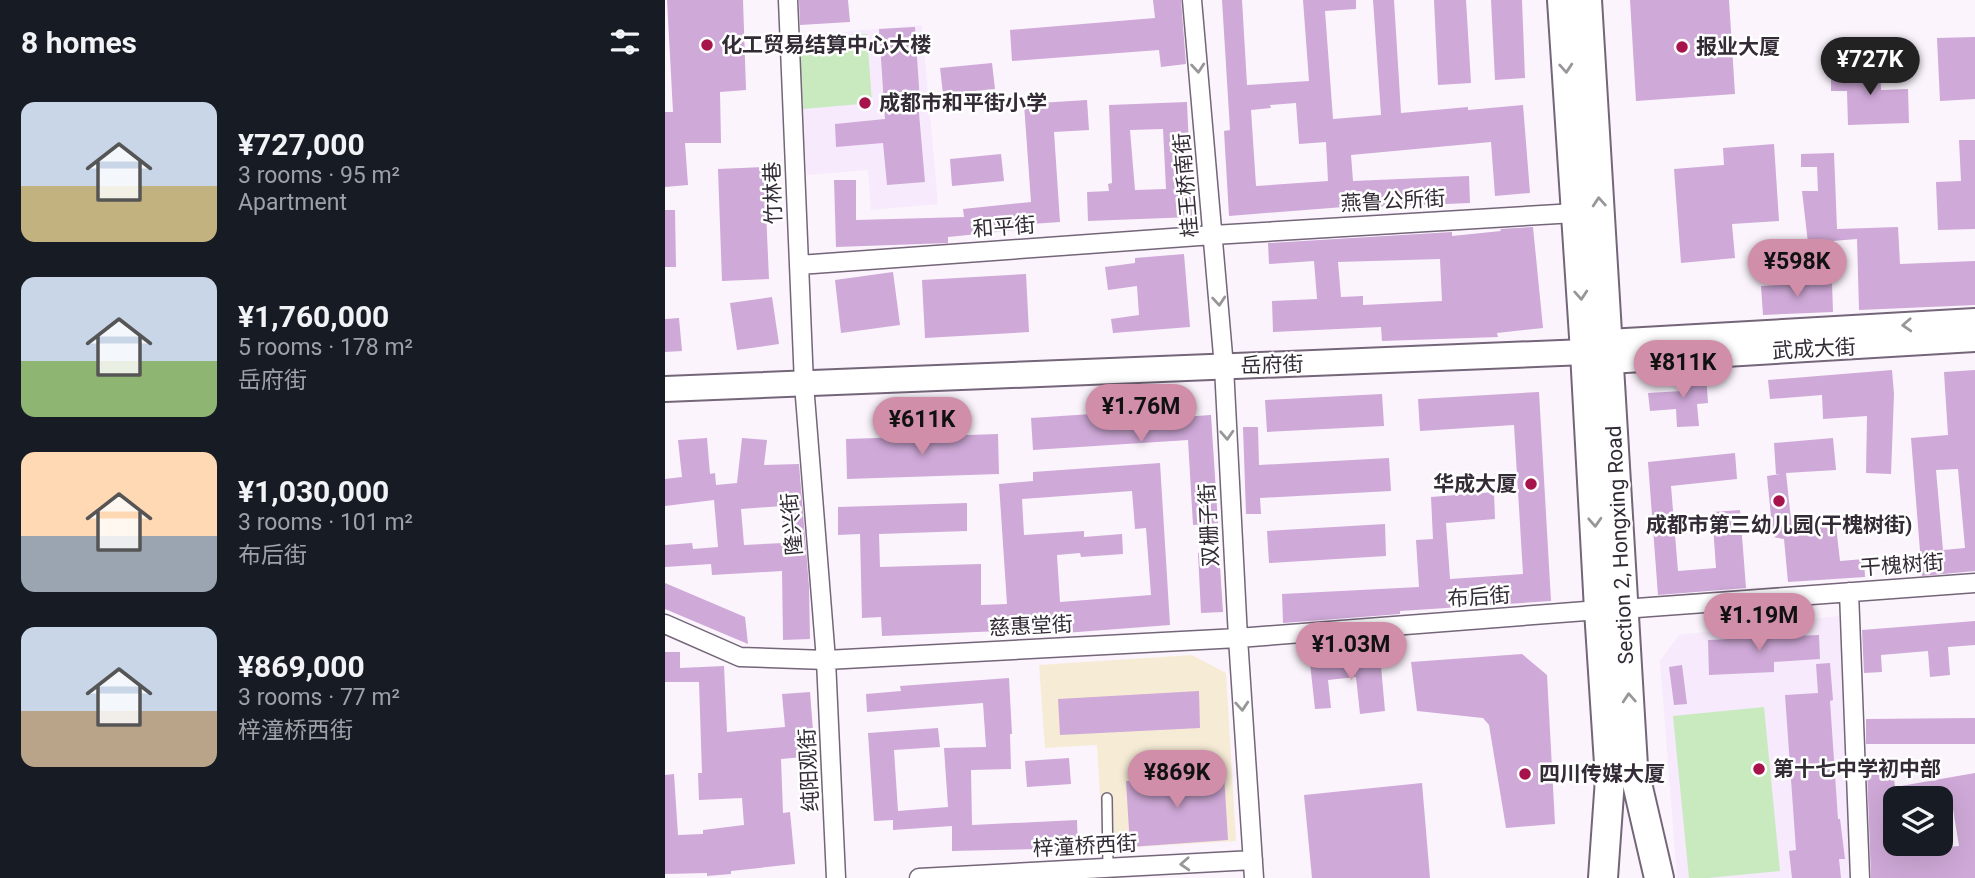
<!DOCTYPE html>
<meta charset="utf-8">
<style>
body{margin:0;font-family:Roboto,"Noto Sans SC",sans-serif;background:#242831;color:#f1f3f6;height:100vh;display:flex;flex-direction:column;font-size:26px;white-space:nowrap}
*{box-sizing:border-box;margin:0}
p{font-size:23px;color:#9ea1a6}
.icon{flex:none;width:38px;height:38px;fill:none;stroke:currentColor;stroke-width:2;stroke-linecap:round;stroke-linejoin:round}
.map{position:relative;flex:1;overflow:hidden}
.side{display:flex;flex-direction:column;background:#171b24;width:665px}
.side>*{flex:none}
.fabs{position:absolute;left:1218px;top:786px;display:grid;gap:14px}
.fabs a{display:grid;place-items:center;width:70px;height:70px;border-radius:14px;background:#171b24;box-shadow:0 7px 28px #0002;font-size:35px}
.price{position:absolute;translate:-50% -60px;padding:0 16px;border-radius:24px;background:#d08ea9;color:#111;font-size:23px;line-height:46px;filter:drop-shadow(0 2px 4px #0008)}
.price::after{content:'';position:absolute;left:50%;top:42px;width:21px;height:16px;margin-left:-10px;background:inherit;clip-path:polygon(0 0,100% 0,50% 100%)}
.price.active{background:#222;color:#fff}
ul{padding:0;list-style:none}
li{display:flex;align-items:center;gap:21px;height:175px;padding:0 21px}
li span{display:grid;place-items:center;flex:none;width:196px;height:140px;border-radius:14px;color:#555}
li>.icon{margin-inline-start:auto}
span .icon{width:84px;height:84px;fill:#fffc;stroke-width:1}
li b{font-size:30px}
h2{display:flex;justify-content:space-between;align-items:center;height:84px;padding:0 21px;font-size:30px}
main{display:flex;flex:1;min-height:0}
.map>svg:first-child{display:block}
.commercial{fill:#f6ecd6}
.built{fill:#f7eafc}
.green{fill:#c8eabe}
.building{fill:#cfa9d8;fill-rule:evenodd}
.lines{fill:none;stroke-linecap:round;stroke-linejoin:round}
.lane-casing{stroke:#746579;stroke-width:12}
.street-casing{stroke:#746579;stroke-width:21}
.secondary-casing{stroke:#746579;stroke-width:28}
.primary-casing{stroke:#746579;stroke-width:32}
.lane{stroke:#fff;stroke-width:9}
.street{stroke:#fff;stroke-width:18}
.secondary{stroke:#fff;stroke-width:24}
.primary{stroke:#fff;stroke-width:28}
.oneway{stroke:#99969a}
.poi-dot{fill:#a7134b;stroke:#fff;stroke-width:2.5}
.labels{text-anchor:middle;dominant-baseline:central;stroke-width:5;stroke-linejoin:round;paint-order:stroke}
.poi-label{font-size:21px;font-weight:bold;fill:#332c36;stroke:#fff;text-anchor:start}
.street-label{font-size:21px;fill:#332c36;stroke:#fff}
</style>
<main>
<section class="side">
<h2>8 homes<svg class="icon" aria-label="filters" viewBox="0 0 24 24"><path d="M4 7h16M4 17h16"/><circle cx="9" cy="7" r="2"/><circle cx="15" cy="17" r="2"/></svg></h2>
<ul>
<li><span style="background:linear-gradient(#c9d6e8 60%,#c2b280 0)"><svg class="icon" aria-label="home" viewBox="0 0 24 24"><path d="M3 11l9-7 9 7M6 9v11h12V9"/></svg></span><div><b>¥727,000</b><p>3 rooms · 95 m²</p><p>Apartment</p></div></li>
<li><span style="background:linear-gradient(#c9d6e8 60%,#8fb573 0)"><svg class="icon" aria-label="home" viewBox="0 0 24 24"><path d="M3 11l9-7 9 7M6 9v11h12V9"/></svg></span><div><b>¥1,760,000</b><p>5 rooms · 178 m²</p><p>岳府街</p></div></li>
<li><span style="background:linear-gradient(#ffd9b3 60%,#9aa5b1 0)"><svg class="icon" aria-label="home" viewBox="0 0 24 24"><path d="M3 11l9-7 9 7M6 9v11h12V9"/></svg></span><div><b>¥1,030,000</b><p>3 rooms · 101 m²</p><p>布后街</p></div></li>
<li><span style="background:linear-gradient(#c9d6e8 60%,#b9a48a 0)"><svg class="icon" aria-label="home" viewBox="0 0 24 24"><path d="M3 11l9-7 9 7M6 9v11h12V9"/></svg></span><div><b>¥869,000</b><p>3 rooms · 77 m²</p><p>梓潼桥西街</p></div></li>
</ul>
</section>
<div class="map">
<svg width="1310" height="878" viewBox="0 0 1310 878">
<rect width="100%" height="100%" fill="#fbf4fd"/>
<!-- commercial -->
<path class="commercial" d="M527 655 561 673 571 841 438 849 432 745 380 748 374 665Z"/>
<!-- built -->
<path class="built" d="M257 25 273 204 206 210 203 170 142 175 130 36Z
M1174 616 1193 878H1012L995 661 1014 635Z"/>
<!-- green -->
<path class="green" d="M202 34 207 103 138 109 133 40Z
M1099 707 1115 871 1043 878H1024L1008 716Z"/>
<!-- building -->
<path class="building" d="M2 0H78L81 90 55 92 56 143H20L23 185 0 187V112H8Z
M134 0H183L185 22 135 25Z
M488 0H516L521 64 496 67 494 50 347 61 345 30 490 18Z
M557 0H577L582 85 644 81 638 0H691V9L660 11 668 119 716 115 708 0H729L736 113 803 107V110L858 105 865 193 830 196 826 142 686 155 688 181 804 176 805 203 705 207 704 205 564 216 559 131 565 130ZM631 103 634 144 661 142 663 181 591 186 586 110 606 108 605 105Z
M769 0H801L806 83 773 85Z
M826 0H857L860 78 830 80Z
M965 0H1064L1070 94 971 101Z
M250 27 255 102H253L260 182 222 185 218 143 171 147 170 124 220 119 214 29Z
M1310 37V99L1275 101 1272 38Z
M327 63 330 89 278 94 275 68Z
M1215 66 1216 90 1243 89 1244 123 1183 125 1182 91H1166V67Z
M422 100 424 130 389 132 395 222 352 225V230L283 237V243L171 247 169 180H191V220L299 217 298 209 366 202 359 104Z
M522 102 527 217 423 221 422 192 444 191 443 184 447 183 444 105ZM498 129 501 189 470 190 465 130Z
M1294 140H1310V229L1273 230 1271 182 1296 181Z
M1109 144 1114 221 1067 224 1070 258 1016 263 1009 169 1059 165 1058 148Z
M1169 153 1172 229 1233 227 1235 264 1310 261V305L1194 310 1192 239 1143 243 1137 191H1153L1152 167H1136V154Z
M336 154 339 181 287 186 285 159Z
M99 167 104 279 57 281 53 169Z
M0 210H10L11 267H0Z
M868 227 878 328 832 333 833 337 717 341 716 327 608 332 607 301 652 299 649 261 604 264 603 243 787 232V236L836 231 835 229ZM775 259 777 301 698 305V296L676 297 673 262Z
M519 254 525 327 448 333 446 319 474 315 472 286 443 290 440 267 470 263V258Z
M228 272 235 325 176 333 170 280Z
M361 274 364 332 260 338 257 280Z
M1167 282 1168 312 1098 315 1096 286Z
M107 297 114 344 72 350 65 303Z
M14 318 17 351 0 352V319Z
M1227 370 1229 394 1226 474 1201 473 1202 416 1158 419 1157 395 1105 399 1103 380Z
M1310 370V571L1257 576 1246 438 1283 435 1279 372ZM1293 469 1300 548 1278 550 1271 470Z
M1041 374 1043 403 1032 404 1034 426 1012 427 1011 409 985 411 983 393 1017 391 1016 375Z
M874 392 886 601 735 611V614L618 623 617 594 754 587 751 540 768 539 766 497 829 492 830 519 781 523 785 579 858 574 849 425 755 431 753 399Z
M717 394 719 426 602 432 600 400Z
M501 409 502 418 546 415 553 523 528 525 523 440 368 450 366 418Z
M578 427H593L594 465 724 458 726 491 595 498 596 514H581Z
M333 434 334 474 182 479 181 439Z
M42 438 45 474 50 473 51 485 72 483 77 438 102 440 99 465 134 464 144 586 145 639 118 640 117 571 47 575 46 564 0 567V545L27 543 28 549 53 547 49 500 0 506V479L17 477 13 440ZM118 506 119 543 79 545 76 509Z
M1168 438 1171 470 1121 473 1127 529 1171 526 1175 561 1199 559 1200 577 1123 582 1119 539 1108 537 1102 476 1115 474H1111L1109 443Z
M1070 453 1072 479 1006 486 1013 571 1051 568 1047 512 1075 510 1081 588 993 595 983 462Z
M495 463 505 625 386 634V629L217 636 216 617 197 618 195 534 173 535V507L302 503V531L214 534 215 567 316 564V605L342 604 334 484 368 481V472ZM467 491 470 529 481 528 486 595 395 602 392 555 415 553 416 557 458 554 457 534 419 537V531L359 535 357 499Z
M720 524 721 556 604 563 602 531Z
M554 551 558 612 536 613 533 553Z
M0 583 80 617 83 644 0 609Z
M1310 621V645L1283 647 1285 675 1265 677 1263 651 1216 655 1217 672 1199 673 1197 630Z
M1154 635 1155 659 1109 662V672L1044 675 1043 640Z
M0 652H15V668L59 666 62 732 120 727 117 694 145 692 150 756 116 759 118 813 125 812 130 864 66 871V874L42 876V873L0 874V775L9 774 13 835 38 834V830L79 825 77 798 34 800 33 773H37L34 682H0Z
M857 654 882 675 890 824 841 828 824 725 818 718 752 711 746 662Z
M715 655 720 711 695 714 691 677 663 680 666 708 650 709 645 663Z
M1165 663 1168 700 1165 701 1173 819H1175L1180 859H1174L1176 878H1127L1124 851 1131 850 1120 695 1153 693 1151 664Z
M1017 665 1022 704 1009 705 1004 667Z
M344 678 347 734H345L346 769 306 770 307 825 412 820 413 848 287 851V826L228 830V820L209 821 203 733 273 728 275 747 229 750 233 811 283 807 279 748 321 747 318 703 202 712 201 694 236 691 235 686Z
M534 691 535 728 395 735 393 699Z
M1310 718V744H1201V719Z
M404 758 406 784 362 787 360 761Z
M1228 767 1230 787 1310 773V878H1206L1202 769ZM1230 798H1276V811L1288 809 1294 846 1234 851V844H1230Z
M559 774 563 840 465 847 461 781Z
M757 783 765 878H647L639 795Z"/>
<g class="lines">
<!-- lane casing -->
<g class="lane-casing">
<path id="lane" d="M442 798 443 868"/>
</g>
<!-- street casing -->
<g class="street-casing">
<path id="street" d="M123 0 139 384 161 660 171 878
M527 0 559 367 573 638 589 878
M134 265 548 235 910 213
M1184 592 1195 878
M958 609 1310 583
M0 624 75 657 161 660 573 638 934 610
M254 878 588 860"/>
</g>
<!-- secondary casing -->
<g class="secondary-casing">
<path id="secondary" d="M925 350 943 342 1310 321
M0 389 920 352 944 361 1310 339"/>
</g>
<!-- primary casing -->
<g class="primary-casing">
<path id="primary" d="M897 0 920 352 934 610 945 779 938 878
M922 0 968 766 994 878"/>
</g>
<!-- lane -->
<use href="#lane" class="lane"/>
<!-- street -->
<use href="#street" class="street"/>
<!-- secondary -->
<use href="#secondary" class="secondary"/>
<!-- primary -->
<use href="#primary" class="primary"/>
</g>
<!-- one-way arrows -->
<defs><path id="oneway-chevron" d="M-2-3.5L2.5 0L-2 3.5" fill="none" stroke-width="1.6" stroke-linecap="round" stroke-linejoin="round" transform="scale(1.75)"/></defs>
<g class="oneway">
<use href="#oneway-chevron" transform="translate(533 68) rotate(85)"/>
<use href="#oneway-chevron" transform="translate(901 68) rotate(86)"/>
<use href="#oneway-chevron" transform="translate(934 202) rotate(-94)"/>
<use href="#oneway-chevron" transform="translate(916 295) rotate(86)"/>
<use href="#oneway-chevron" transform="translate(554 301) rotate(85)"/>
<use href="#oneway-chevron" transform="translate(1242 325) rotate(177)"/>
<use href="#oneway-chevron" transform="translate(562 435) rotate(87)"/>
<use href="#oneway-chevron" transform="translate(930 522) rotate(87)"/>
<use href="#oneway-chevron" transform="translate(964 698) rotate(-94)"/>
<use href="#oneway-chevron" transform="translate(577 706) rotate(86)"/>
<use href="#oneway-chevron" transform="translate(520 864) rotate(177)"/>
</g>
<!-- markers -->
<g class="poi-dot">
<circle cx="42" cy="45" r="7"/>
<circle cx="1017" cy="47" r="7"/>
<circle cx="200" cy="103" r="7"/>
<circle cx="866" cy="484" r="7"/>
<circle cx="1114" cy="501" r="7"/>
<circle cx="1094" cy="769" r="7"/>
<circle cx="860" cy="774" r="7"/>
</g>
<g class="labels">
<!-- poi labels -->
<g class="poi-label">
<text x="56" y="45">化工贸易结算中心大楼</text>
<text x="1031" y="47">报业大厦</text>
<text x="214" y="103">成都市和平街小学</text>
<text x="852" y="484" text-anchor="end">华成大厦</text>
<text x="1114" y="525" text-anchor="middle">成都市第三幼儿园(干槐树街)</text>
<text x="1108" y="769">第十七中学初中部</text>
<text x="874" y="774">四川传媒大厦</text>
</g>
<!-- street labels -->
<g class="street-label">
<text transform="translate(521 185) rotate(-95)">桂王桥南街</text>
<text transform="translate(108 193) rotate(-92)">竹林巷</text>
<text transform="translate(728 201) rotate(-3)">燕鲁公所街</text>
<text transform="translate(339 227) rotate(-4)">和平街</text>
<text transform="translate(1149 349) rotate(-3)">武成大街</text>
<text transform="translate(607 365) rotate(-2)">岳府街</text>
<text transform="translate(127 524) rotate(-95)">隆兴街</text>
<text transform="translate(544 525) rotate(-93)">双栅子街</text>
<text transform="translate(955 545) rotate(-93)">Section 2, Hongxing Road</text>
<text transform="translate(1237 565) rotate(-4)">干槐树街</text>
<text transform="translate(814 597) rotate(-4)">布后街</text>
<text transform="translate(366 626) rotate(-3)">慈惠堂街</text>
<text transform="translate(144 770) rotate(-93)">纯阳观街</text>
<text transform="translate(420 846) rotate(-3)">梓潼桥西街</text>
</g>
</g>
</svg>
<div class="fabs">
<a><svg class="icon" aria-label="layers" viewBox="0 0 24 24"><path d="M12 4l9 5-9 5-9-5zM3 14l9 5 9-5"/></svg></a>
</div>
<b class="price active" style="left:1205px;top:97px">¥727K</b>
<b class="price" style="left:1132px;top:299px">¥598K</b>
<b class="price" style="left:1018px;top:400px">¥811K</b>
<b class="price" style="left:476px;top:444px">¥1.76M</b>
<b class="price" style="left:257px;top:457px">¥611K</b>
<b class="price" style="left:1094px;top:653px">¥1.19M</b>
<b class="price" style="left:686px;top:682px">¥1.03M</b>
<b class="price" style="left:512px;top:810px">¥869K</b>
</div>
</main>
